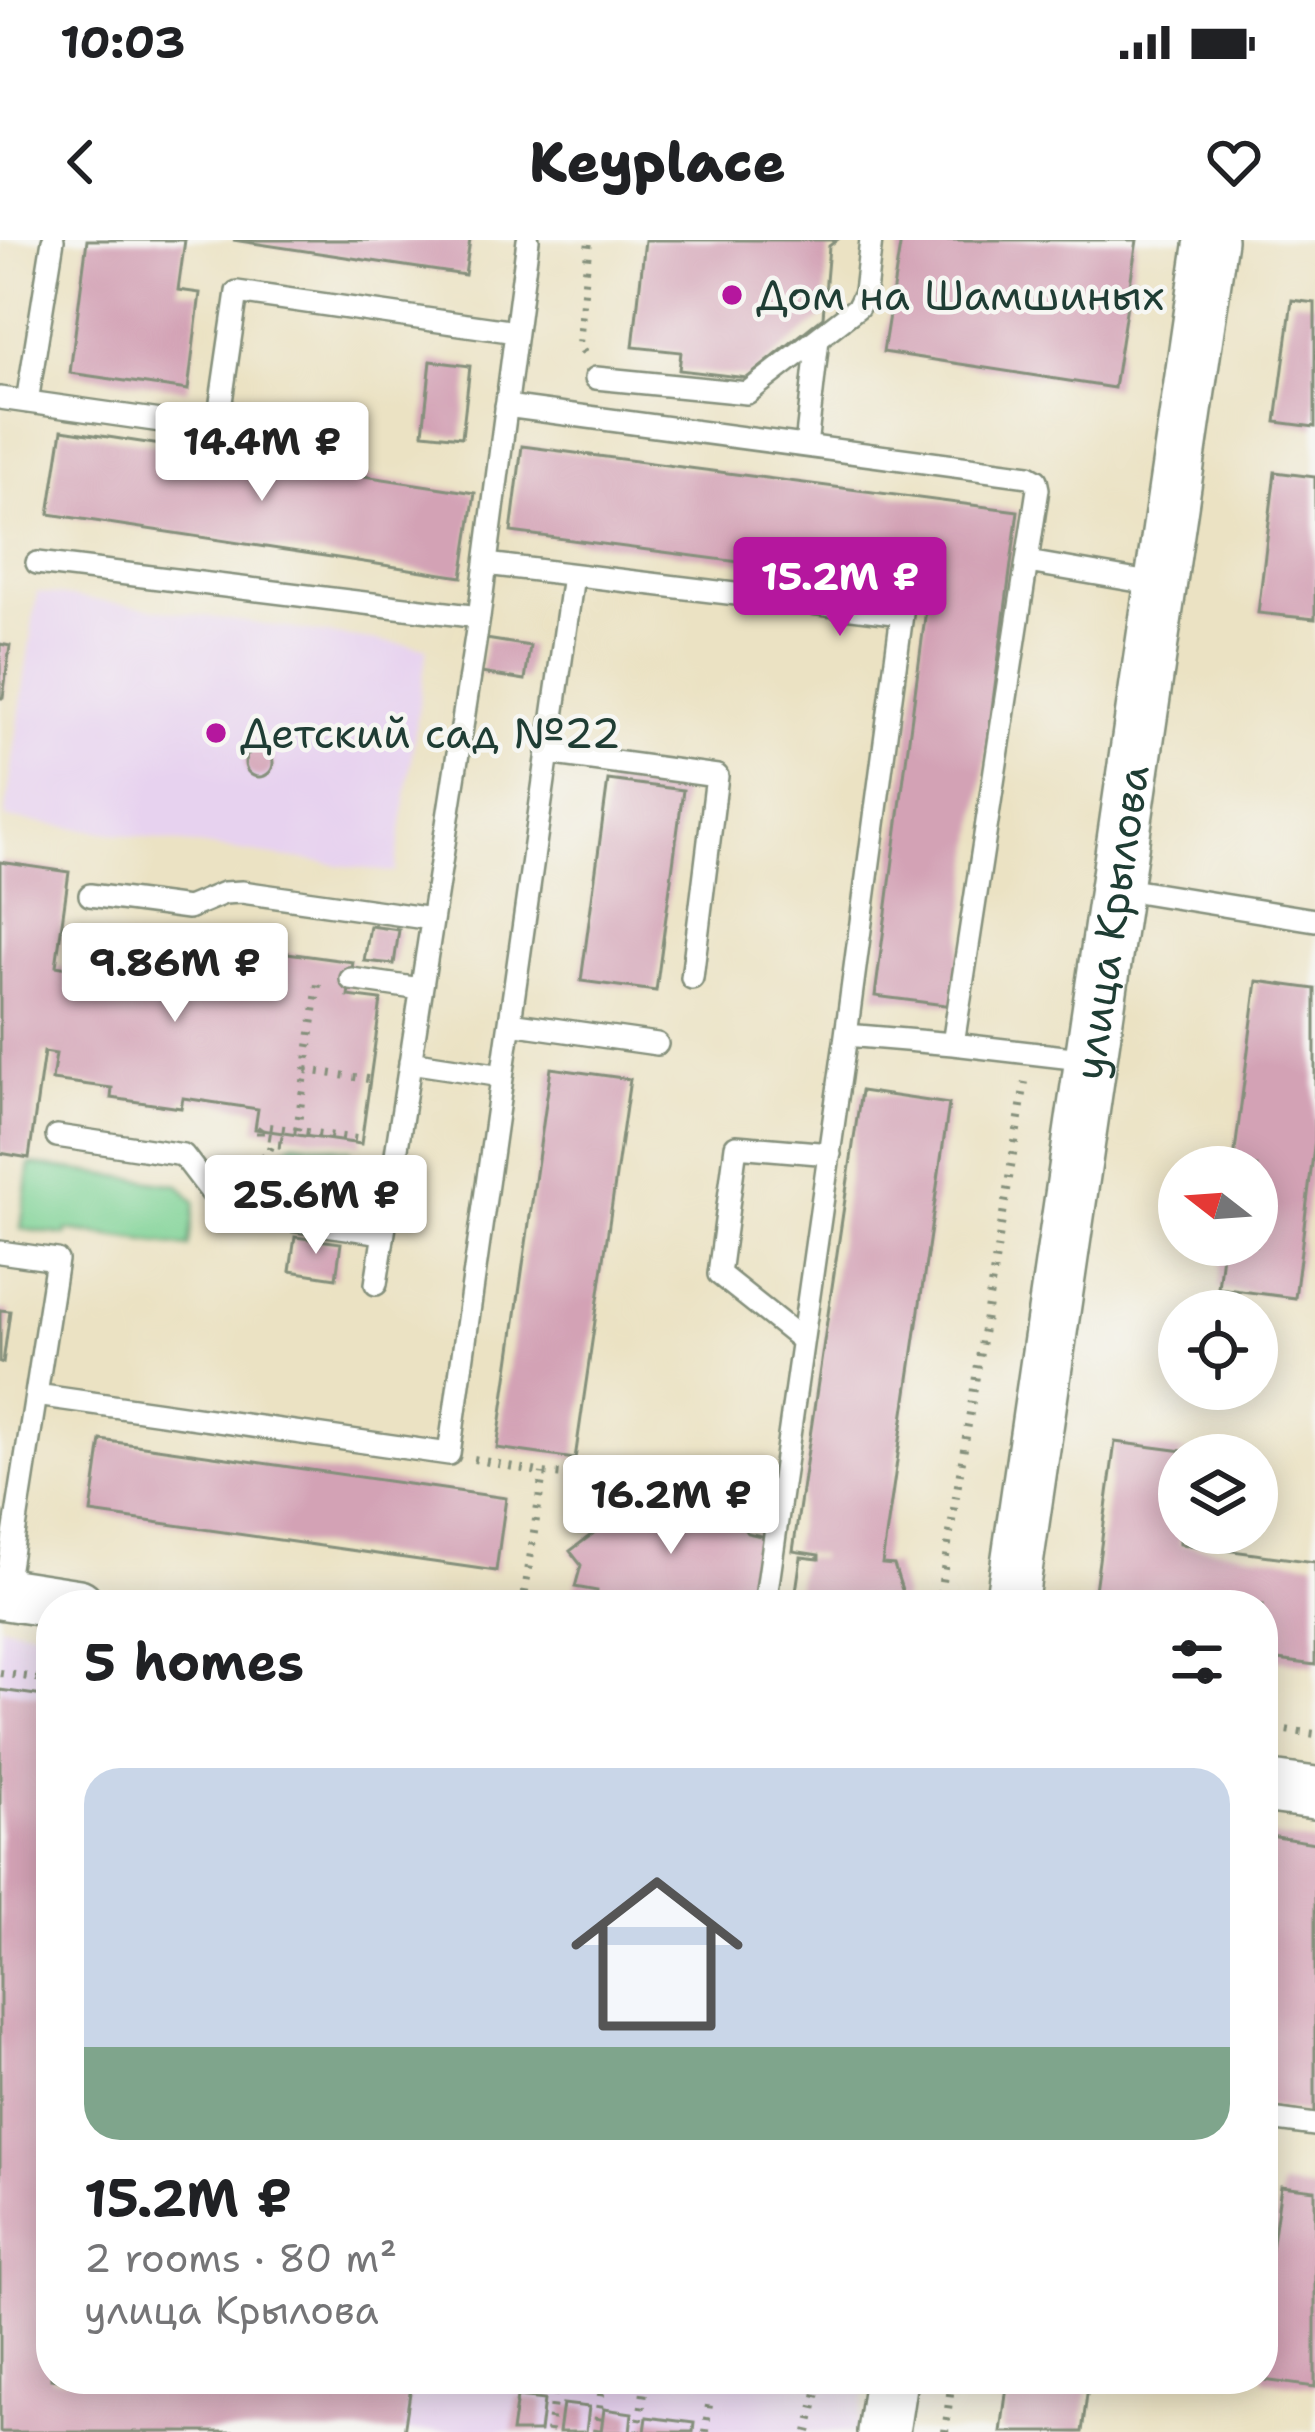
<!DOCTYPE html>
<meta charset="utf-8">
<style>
body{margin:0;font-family:"Shantell Sans",sans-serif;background:#f6f6f6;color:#202124;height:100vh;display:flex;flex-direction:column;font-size:45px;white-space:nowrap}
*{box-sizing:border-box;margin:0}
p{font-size:39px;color:#757577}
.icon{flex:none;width:66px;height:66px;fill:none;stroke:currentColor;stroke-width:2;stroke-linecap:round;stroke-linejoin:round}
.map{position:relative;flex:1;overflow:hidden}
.side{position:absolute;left:36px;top:1350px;width:1242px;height:804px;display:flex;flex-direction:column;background:#fff;border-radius:48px;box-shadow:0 6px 30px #0003}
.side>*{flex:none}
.needle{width:78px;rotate:287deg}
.buttons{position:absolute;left:1158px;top:906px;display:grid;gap:24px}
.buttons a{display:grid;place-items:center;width:120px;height:120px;border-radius:50%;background:#fff;box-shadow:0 6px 30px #0003;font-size:60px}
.price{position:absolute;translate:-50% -102px;padding:0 27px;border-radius:12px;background:#fff;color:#222;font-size:39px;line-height:78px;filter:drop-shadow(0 3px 6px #0008)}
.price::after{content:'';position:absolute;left:50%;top:72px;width:36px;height:27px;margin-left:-18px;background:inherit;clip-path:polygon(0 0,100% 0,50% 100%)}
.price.on{background:#b5179e;color:#fff}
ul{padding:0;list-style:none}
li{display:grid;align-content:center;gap:24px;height:636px;padding:0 48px}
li+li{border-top:3px solid #e0e0e0}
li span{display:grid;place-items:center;height:372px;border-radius:36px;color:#555}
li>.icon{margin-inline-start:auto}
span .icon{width:216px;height:216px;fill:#fffc;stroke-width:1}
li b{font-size:51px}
h2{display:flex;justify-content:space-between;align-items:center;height:144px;padding:0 48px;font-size:51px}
.status{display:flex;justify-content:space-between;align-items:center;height:84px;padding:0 60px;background:#fff;direction:ltr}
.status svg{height:33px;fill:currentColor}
header{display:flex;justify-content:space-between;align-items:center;height:156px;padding:0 48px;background:#fff;font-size:54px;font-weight:800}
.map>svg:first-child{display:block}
.built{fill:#e7d2ef}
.green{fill:#7ed294;stroke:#4e8864;stroke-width:3}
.building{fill:#d3a2b5}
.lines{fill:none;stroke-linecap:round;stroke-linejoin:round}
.service-casing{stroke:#85907c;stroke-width:26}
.tertiary-casing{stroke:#85907c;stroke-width:56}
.path{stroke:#85907c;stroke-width:8;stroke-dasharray:3 9;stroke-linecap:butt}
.service{stroke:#fff;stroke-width:21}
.tertiary{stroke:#fff;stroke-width:51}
.poi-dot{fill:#b5179e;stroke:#f6f6f2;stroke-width:4.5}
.labels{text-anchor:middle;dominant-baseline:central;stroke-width:9;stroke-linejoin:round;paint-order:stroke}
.poi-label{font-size:42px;fill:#1f3d34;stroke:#f6f6f2;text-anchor:start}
.street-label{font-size:42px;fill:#1f3d34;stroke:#f6f6f2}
</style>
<div class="status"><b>10:03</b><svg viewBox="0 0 49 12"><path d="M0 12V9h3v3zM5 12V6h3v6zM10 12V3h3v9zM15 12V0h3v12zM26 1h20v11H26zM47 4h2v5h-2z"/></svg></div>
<header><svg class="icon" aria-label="back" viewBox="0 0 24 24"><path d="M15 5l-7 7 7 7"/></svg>Keyplace<svg class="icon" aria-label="heart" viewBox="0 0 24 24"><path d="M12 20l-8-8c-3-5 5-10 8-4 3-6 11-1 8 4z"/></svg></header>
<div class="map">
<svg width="1315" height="2192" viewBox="0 0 1315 2192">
<rect width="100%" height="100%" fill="#f6f6f2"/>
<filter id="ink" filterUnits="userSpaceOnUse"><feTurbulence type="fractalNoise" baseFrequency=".00833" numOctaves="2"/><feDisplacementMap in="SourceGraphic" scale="24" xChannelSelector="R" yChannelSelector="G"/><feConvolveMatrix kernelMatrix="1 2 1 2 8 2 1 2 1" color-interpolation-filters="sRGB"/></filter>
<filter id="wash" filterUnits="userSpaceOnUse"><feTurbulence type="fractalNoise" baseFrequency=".004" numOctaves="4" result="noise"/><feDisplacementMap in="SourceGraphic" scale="48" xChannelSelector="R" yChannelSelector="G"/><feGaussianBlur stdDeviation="2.7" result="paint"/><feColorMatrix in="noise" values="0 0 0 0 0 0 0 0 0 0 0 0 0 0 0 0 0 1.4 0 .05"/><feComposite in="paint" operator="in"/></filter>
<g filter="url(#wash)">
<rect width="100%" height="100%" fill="#ebe2c3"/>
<!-- built -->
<path class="built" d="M37 352 427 408 395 633 5 578Z
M0 1385 51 1393V2139H867L857 2192H0Z"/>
<!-- green -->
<path class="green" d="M294 902 351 910 343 967 242 952 234 942Z
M30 924 179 945 195 962 189 1007 67 990 66 995 21 989Z"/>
<g id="blocks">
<!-- building -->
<path class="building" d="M87 0H185L178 50 200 53 188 150 70 133Z
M233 0H470L465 35Z
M645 0H837L829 6 823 77 747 138 679 130 681 112 633 107Z
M901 0H1137L1114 148 883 112Z
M1292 60 1315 63V187L1276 182Z
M431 121 470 126 462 197 423 193Z
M62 190 475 253 462 337 49 274Z
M522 206 1018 271 953 766 875 756 929 347 511 292Z
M1275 232 1315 237V379L1258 373Z
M486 399 530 406 525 440 481 433Z
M0 404 10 406 3 458H0Z
M245 523a14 14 0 1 1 28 0a14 14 0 1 1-28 0Z
M608 540 683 550 656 751 581 741Z
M0 622 69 632 56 726 67 728 71 701 131 709 132 702 168 707 203 712 202 719 277 730 280 712 353 722 348 756 381 760 361 904 255 889 258 869 183 858 181 868 111 858 112 848 52 840 56 814 44 812 29 918 0 913Z
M370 686 399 690 394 724 364 721Z
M1257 741 1315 749V899L1295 1058 1218 1048 1223 1005H1257V927H1233Z
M551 828 630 839 575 1219 497 1208Z
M861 851 949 864 882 1324 894 1325 904 1356 901 1365H794L801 1317 819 1319V1315L793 1311Z
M295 997 341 1003 336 1038 290 1031Z
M0 1070 10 1071 3 1123 0 1122Z
M101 1200 506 1258 496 1331 91 1273Z
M1115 1202 1191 1212 1179 1215 1180 1304 1315 1322V1425L1263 1418V1365H1093Z
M645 1254 703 1265 711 1271 732 1272 747 1293 766 1297 754 1365H613L596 1362 597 1351 575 1347 581 1325 570 1311Z
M0 1450 51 1457V2139H412L404 2192H0Z
M1263 1595 1315 1603V1874L1263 1866Z
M1281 1946 1315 1950V2147L1263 2140V2073Z
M1008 2139H1089L1082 2192H1001Z
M517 2157 544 2160 540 2192H512Z
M563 2164 589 2167 586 2192H559Z
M604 2169 632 2173 630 2192H601Z
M647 2177 694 2183 693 2192H645Z"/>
</g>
</g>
<g filter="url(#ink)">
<use href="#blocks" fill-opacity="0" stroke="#85907c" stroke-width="3"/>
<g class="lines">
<!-- service casing -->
<g class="service-casing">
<path id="service" d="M596 138 747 153 858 67 865 52 871 0
M0 158 217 189 237 52 516 92
M27 162 53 0
M506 166 1029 236 1036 240 1038 249 953 804 846 795 765 1365
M806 206 818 99
M1028 322 1161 345
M37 323 479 377
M486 324 902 374 846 795
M548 513 717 536 692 738
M1118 648 1315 680
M90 655 188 668 224 653 242 652 432 679
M351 739 421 749
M510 783 657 804
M953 804 1090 820
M410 822 502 836
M57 896 183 915 222 966 233 972 383 993
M0 1012 57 1020 5 1353
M376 1044 479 377 528 0
M802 1100 719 1034 736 906 830 914
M36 1155 449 1214 573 335
M1263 1878 1315 1885"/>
</g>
<!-- tertiary casing -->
<g class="tertiary-casing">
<g id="tertiary">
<path d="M0 1353 78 1365"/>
<path id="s1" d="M1011 1365 1211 0"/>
<path d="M1263 1546 1315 1553"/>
<path d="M883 2192 891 2139"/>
</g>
</g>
<!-- path -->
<path class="path" d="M584 113 579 104 589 0
M306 830 368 839
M260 890 263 886 357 899
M297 890 319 737
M232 938 267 915 272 904 283 905 284 899 260 895V890
M474 1219 543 1233 757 1253
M523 1365 543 1233
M938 1365 1025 842
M0 1433 51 1440
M1263 1487 1315 1494
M549 2192 556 2140
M596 2192 602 2147
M638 2192 644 2152
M705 2192 709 2165
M808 2192 820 2139
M945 2192 952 2139"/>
<!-- service -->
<use href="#service" class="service"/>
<!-- tertiary -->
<use href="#tertiary" class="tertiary"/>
</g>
</g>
<!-- markers -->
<g class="poi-dot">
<circle cx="732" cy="55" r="12"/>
<circle cx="216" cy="493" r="12"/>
</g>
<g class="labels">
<!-- poi labels -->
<g class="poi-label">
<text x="756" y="55">Дом на Шамшиных</text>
<text x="240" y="493">Детский сад №22</text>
</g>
<!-- street labels -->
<g class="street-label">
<text stroke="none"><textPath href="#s1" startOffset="690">улица Крылова</textPath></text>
</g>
</g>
</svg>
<div class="buttons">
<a><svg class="needle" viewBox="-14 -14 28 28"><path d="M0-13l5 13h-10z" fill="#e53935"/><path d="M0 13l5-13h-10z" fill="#757577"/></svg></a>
<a><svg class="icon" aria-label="locate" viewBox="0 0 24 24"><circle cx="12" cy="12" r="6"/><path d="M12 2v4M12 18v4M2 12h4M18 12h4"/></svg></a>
<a><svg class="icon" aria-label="layers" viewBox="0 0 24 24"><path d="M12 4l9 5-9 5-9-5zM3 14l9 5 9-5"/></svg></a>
</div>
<b class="price" style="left:262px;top:264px">14.4M ₽</b>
<b class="price on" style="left:840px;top:399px">15.2M ₽</b>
<b class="price" style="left:175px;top:785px">9.86M ₽</b>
<b class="price" style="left:316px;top:1017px">25.6M ₽</b>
<b class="price" style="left:671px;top:1317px">16.2M ₽</b>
<section class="side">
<h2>5 homes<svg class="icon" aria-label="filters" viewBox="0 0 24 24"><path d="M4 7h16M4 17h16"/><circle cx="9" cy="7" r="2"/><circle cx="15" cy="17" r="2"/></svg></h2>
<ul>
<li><span style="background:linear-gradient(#c9d6e8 75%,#7fa58c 0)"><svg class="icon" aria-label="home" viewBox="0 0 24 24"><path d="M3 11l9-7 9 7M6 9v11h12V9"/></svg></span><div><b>15.2M ₽</b><p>2 rooms · 80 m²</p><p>улица Крылова</p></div></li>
</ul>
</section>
</div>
